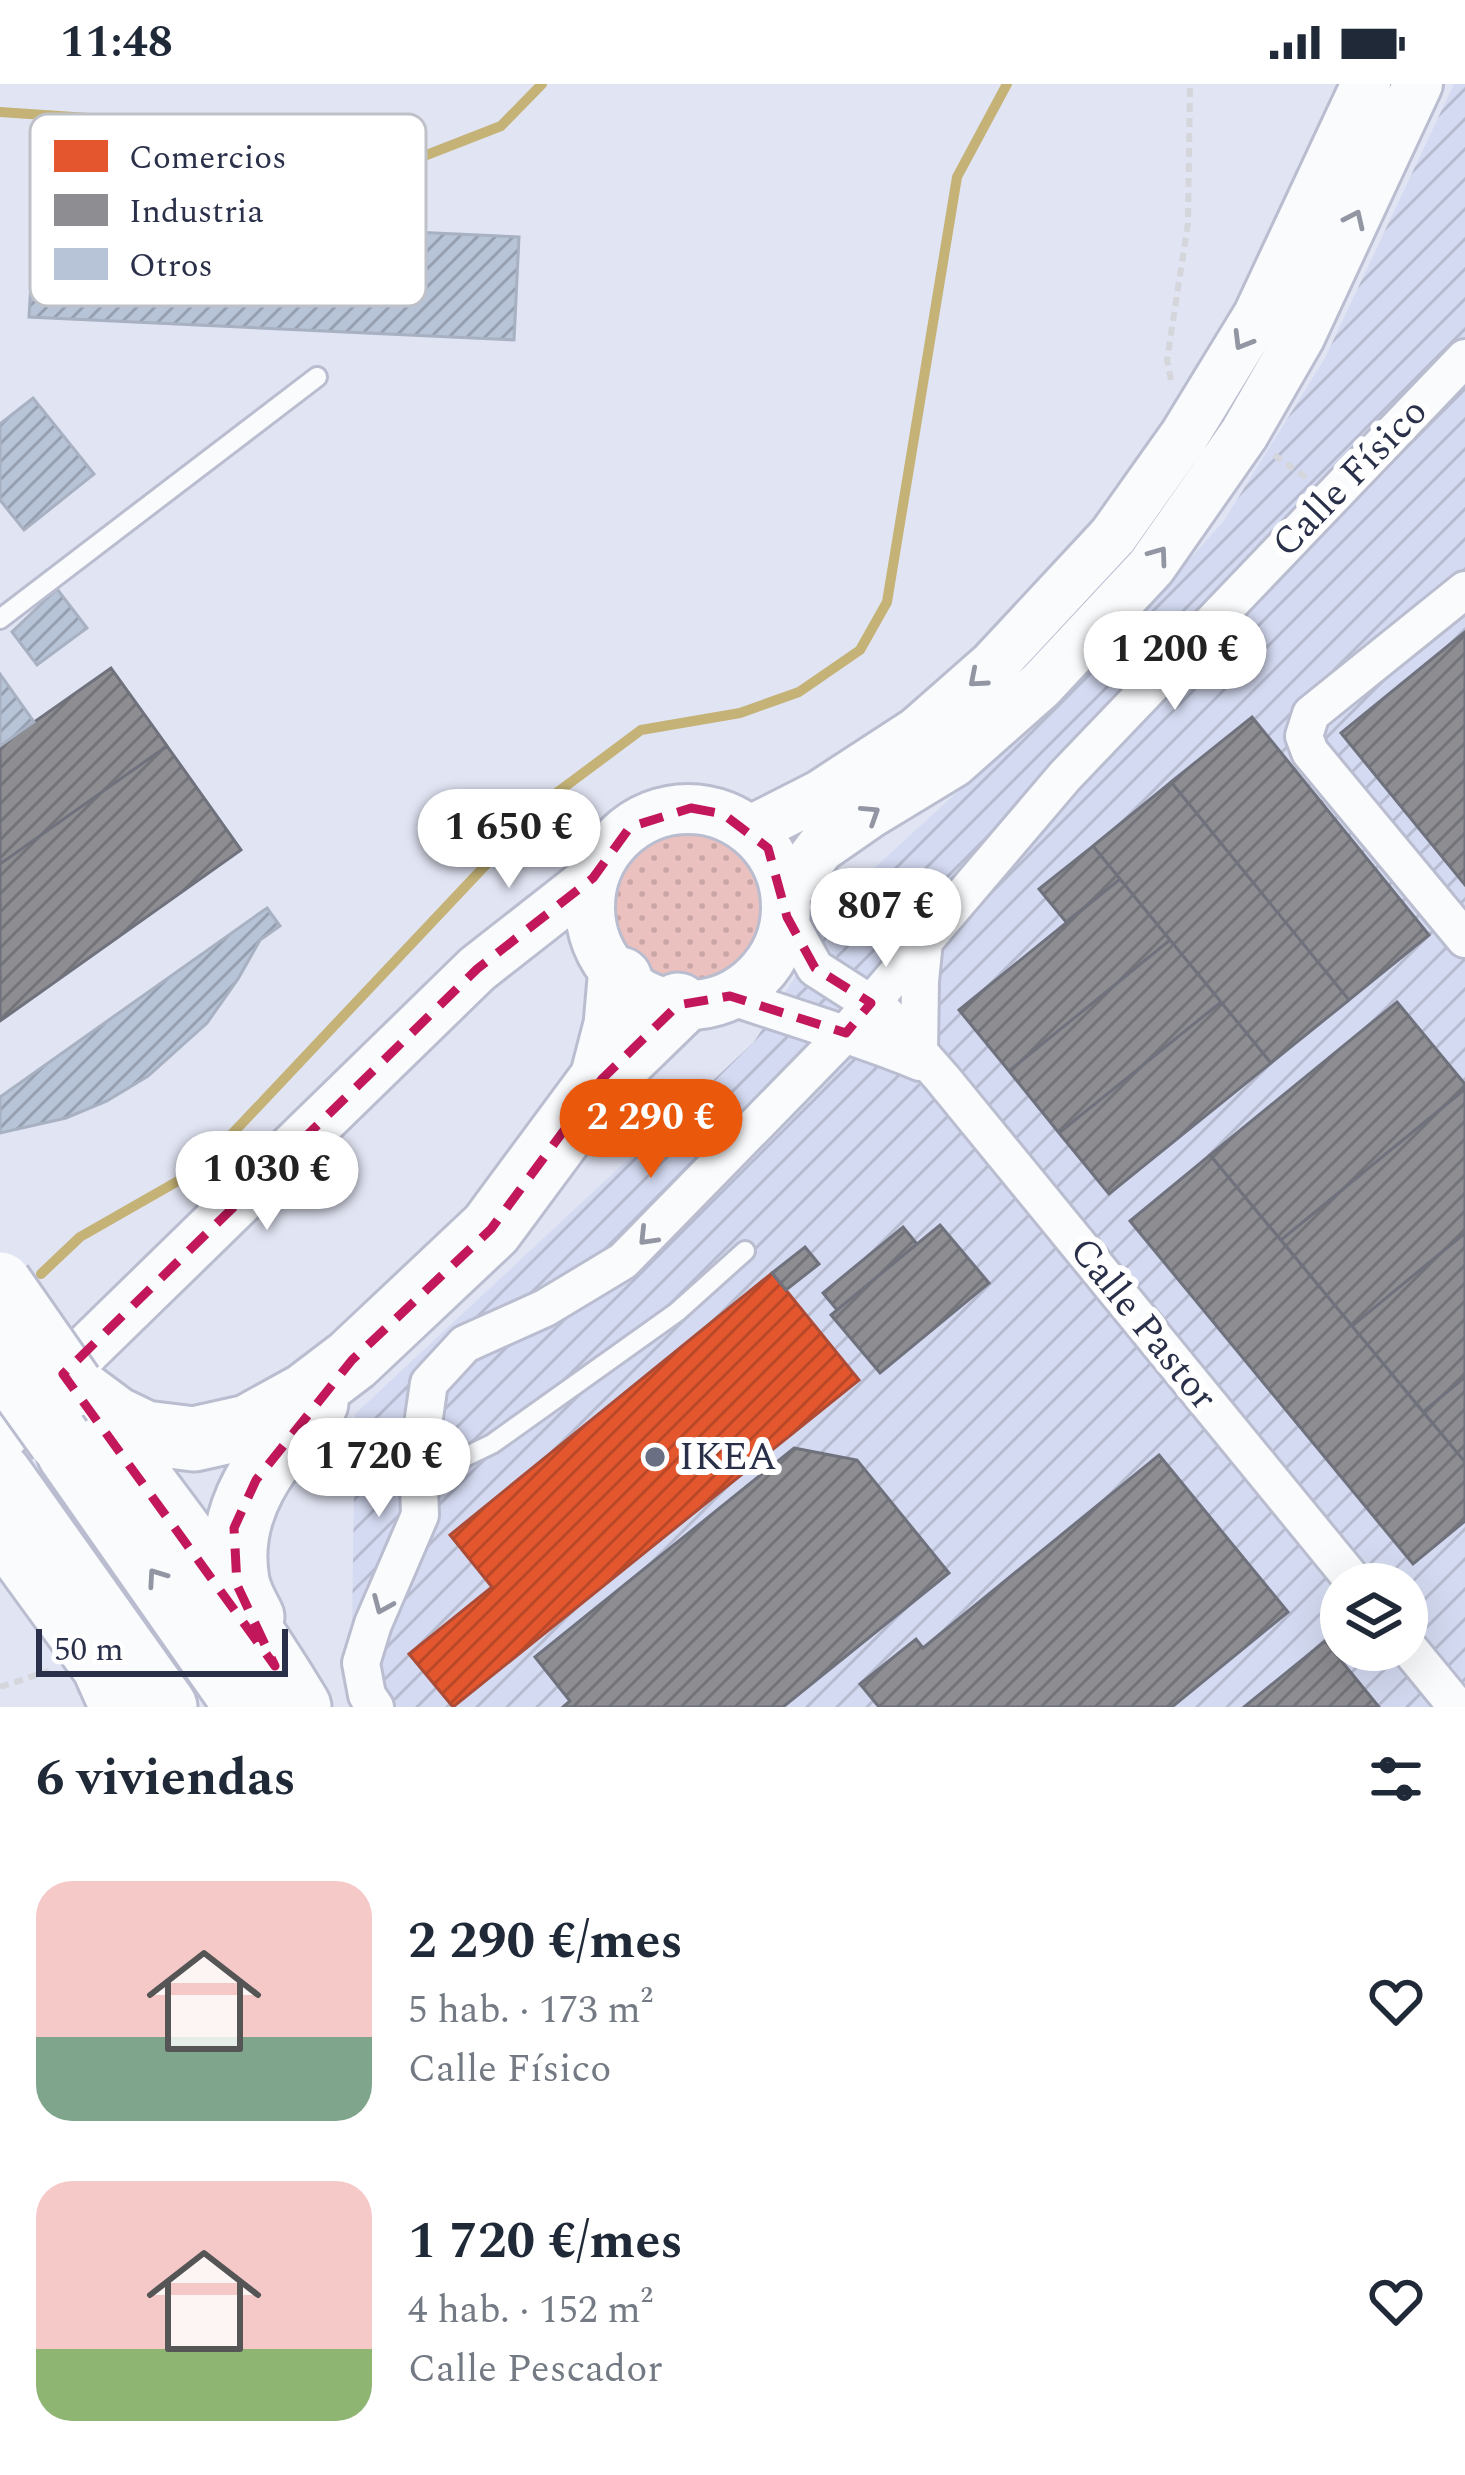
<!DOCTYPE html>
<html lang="es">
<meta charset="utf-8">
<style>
body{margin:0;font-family:Spectral,serif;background:#f2f2f3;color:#1f2937;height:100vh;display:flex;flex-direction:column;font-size:45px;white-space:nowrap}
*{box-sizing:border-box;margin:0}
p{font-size:39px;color:#747a83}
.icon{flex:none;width:66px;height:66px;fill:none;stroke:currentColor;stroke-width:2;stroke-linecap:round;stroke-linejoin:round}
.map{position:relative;height:1623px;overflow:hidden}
.details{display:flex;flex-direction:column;background:#fff;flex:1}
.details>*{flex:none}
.buttons{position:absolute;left:1320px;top:1479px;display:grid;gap:24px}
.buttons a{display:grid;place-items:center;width:108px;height:108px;border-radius:50%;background:#fff;box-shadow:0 12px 48px #0002;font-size:60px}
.scale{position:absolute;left:36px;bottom:30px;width:252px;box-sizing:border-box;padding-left:12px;border:6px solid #2a3049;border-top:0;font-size:33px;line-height:42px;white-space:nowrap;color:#2a3049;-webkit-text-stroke:9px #fff;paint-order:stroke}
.price{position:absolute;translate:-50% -102px;padding:0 27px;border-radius:42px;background:#fff;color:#222;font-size:39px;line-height:78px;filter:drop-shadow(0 3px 6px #0008)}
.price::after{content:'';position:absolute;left:50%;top:72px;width:36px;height:27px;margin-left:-18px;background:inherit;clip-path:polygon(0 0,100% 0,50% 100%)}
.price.selected{background:#ea580c;color:#fff}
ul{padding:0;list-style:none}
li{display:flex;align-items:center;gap:36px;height:300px;padding:0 36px}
li span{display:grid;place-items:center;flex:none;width:336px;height:240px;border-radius:36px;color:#555}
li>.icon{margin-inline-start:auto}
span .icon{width:144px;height:144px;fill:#fffc;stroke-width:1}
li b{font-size:51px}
h2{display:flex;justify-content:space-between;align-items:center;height:144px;padding:0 36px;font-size:51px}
.status{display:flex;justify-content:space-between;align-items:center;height:84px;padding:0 60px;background:#fff;direction:ltr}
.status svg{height:33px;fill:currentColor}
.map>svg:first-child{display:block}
.industrial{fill:url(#industrial-furrows);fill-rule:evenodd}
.grass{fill:url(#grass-dots)}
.shops{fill:url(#shops-hatch);stroke:#ac4b36;stroke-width:3}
.industry{fill:url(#industry-hatch);stroke:#6f717c;stroke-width:3}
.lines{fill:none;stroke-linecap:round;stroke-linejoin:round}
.stream{stroke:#c4b276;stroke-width:10}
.building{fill:url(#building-hatch);stroke:#a7b1c2;stroke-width:3}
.lane-casing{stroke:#b9bdcf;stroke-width:24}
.street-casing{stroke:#b9bdcf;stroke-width:42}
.secondary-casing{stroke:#b9bdcf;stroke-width:54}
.highway-casing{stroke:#b9bdcf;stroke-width:69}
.path{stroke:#d4d6db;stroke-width:6;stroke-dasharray:9 6;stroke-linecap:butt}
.lane{stroke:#fafbfd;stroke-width:18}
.street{stroke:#fafbfd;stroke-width:36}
.secondary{stroke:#fafbfd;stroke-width:48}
.highway{stroke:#fafbfd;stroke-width:63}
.highway-bridge-casing{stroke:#b9bdcf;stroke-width:69;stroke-linecap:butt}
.highway-bridge{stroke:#fafbfd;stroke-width:63}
.oneway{stroke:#9296a3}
.marked{fill:none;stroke:#c2185b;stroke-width:9;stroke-dasharray:24 15;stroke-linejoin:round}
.poi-dot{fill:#6a6f84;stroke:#fff;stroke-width:4.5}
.labels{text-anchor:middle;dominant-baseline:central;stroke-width:12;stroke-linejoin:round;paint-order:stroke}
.street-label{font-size:39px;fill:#2a3049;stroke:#fff}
.poi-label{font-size:39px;fill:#2a3049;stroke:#fff;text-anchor:start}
.key{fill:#fff;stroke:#bfc1c8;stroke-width:3}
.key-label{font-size:33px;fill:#2a3049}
</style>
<div class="status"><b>11:48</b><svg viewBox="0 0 49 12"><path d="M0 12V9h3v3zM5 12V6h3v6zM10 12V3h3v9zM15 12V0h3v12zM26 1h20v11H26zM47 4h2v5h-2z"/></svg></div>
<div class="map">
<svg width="1465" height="1623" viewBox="0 0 1465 1623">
<defs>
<pattern id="industrial-furrows" width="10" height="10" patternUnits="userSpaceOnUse" patternTransform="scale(3)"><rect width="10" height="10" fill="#d4daf1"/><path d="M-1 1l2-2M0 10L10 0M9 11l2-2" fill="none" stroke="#b6bbd0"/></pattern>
<pattern id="grass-dots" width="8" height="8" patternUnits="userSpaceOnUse" patternTransform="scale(3)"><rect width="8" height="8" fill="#eac1be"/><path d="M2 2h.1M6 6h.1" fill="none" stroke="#c9a6a5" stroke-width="1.8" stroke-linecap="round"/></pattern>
<pattern id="shops-hatch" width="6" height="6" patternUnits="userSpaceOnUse" patternTransform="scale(3)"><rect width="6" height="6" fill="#e4572e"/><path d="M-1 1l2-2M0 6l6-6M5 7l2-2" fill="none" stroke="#b94829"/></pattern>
<pattern id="industry-hatch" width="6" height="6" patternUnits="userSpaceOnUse" patternTransform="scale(3)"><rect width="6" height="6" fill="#8d8d92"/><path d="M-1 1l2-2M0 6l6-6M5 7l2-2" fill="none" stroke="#737479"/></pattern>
<pattern id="building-hatch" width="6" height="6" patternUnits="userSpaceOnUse" patternTransform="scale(3)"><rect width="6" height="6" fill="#b7c3d6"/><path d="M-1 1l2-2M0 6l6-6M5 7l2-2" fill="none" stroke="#959fb0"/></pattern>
</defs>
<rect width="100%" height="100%" fill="#e1e4f3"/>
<!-- industrial -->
<path class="industrial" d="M1454 0H1465V1623H351L355 1330 754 958 849 807 1082 594 1223 438 1325 274ZM1341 1500H1407V1566H1341Z"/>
<!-- grass -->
<path class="grass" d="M614 825a75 75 0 1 1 150 0a75 75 0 1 1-150 0Z"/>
<!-- shops -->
<path class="shops" d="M772 1189 859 1296 453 1623 409 1570 492 1503 450 1451Z"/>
<!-- industry -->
<path class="industry" d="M1465 548V801L1341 649Z
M111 584 167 662 0 780V662Z
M1252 633 1429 851 1349 916 1171 698Z
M167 662 241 766 0 937V780Z
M1171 698 1349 916 1271 979 1093 762Z
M1093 762 1120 795 1066 838 1039 805Z
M1120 795 1170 856 1009 987 959 926Z
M1170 856 1221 918 1059 1049 1009 987Z
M1221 918 1271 979 1109 1110 1059 1049Z
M1397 918 1465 1000V1005L1281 1156 1210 1071Z
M1465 1005V1149L1352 1242 1281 1156Z
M1210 1071 1465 1378V1437L1413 1480 1130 1137Z
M940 1141 989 1199 880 1289 831 1231Z
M903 1143 917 1160 837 1226 823 1209Z
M1465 1149V1293L1423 1328 1352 1242Z
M805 1163 819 1180 786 1206 772 1189Z
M1465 1293V1378L1423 1328Z
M794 1364 857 1376 949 1489 783 1623H563L570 1617 535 1573Z
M1159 1371 1288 1528 1172 1623H879L860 1600 916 1555 923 1564Z
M1325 1557 1379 1623H1244Z"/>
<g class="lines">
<!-- stream -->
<path class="stream" d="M0 28 162 39 333 77 424 72 501 42 542 0
M41 1190 80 1153 199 1085 547 716 641 646 740 629 799 608 860 566 887 518 957 93 1007 0"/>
</g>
<!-- building -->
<path class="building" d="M35 130 519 153 514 256 29 233Z
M33 314 94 390 24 446 0 416V340Z
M57 505 87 544 37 581 12 548Z
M0 590 34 638 0 662Z
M267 824 280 842 260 856 238 895 207 939 148 992 107 1017 66 1034 0 1049V1013Z"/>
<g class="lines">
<!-- lane casing -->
<g class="lane-casing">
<path id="lane" d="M0 535 317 293
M419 1395 492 1360 677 1228 745 1167"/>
</g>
<!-- street casing -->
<g class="street-casing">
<path id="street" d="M1465 506 1311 630 1304 652 1310 668 1465 855
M787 833 815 884 885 929 942 994 1356 1500
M730 912C793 934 857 952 920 978
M919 970 920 897 924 857
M1407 1562 1457 1623
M375 1623 367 1611 361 1579 373 1540 420 1431 418 1375 429 1299 465 1260 545 1224 623 1177 846 949 1065 692 1465 274"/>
</g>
<!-- secondary casing -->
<g class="secondary-casing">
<path id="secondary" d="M590 823a98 98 0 1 1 196 0a98 98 0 1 1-196 0Z
M751 746 820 711 918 647 993 581 1113 452 1184 352 1258 231 1366 0
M786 809 820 764 869 730 953 679 1041 601 1151 483 1244 350 1300 253 1418 0
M0 1355 88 1264 477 885 593 794
M0 1452 97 1585 114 1623"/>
</g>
<!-- highway casing -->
<g class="highway-casing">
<path id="highway" d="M602 995 616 941 620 895
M71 1302 114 1334 145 1349 194 1355 248 1343 306 1311 352 1276 491 1145 602 995 678 921
M86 1323C160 1421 236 1518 299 1623
M69 1369 247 1623
M0 1391 165 1623
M252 1533C246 1522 239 1509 237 1497 224 1423 270 1372 316 1319"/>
</g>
<!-- path -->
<path class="path" d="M1171 296 1167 276 1188 139 1190 0
M1274 371 1307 394
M0 1603 49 1587"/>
<!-- lane -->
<use href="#lane" class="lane"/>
<!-- street -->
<use href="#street" class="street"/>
<!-- secondary -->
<use href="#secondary" class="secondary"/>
<!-- highway -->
<use href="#highway" class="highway"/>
<!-- highway-bridge casing -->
<g class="highway-bridge-casing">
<path id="highway-bridge" d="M0 1200 71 1302
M0 1272 60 1356"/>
</g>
<!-- highway-bridge -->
<use href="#highway-bridge" class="highway-bridge"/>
</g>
<!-- one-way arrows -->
<defs><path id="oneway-chevron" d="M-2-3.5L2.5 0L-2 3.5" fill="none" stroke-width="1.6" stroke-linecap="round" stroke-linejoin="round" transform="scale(3)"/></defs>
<g class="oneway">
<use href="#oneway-chevron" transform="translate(1355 135) rotate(-65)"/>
<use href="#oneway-chevron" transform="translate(1242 257) rotate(121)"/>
<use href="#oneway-chevron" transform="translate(1159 471) rotate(-54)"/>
<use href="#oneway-chevron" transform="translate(977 595) rotate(139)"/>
<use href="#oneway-chevron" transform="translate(871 730) rotate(-33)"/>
<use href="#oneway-chevron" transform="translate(647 1153) rotate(134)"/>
<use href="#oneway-chevron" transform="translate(156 1493) rotate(-125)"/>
<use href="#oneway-chevron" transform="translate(382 1521) rotate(113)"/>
</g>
<!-- marked area -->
<path class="marked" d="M691 724 723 730 768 764 787 833 815 884 871 919 846 949 730 912 678 921 602 995 491 1145 352 1276 256 1396 234 1444 237 1501 275 1582 63 1290 477 885 593 794 630 743Z"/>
<!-- markers -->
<circle class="poi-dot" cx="655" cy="1373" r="12"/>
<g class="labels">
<!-- street labels -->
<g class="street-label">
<text transform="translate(1350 394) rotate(-46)">Calle Físico</text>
<text transform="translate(1143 1240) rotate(51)">Calle Pastor</text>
</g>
<!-- poi labels -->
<g class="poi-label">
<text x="679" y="1373">IKEA</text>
</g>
</g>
<!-- legend -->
<rect x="30" y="30" width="396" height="192" rx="18" class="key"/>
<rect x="54" y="56" width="54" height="32" fill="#e4572e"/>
<rect x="54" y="110" width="54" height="32" fill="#8d8d92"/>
<rect x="54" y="164" width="54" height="32" fill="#b7c3d6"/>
<g class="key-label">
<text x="129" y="84">Comercios</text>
<text x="129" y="138">Industria</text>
<text x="129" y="192">Otros</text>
</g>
</svg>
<div class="buttons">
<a><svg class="icon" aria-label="layers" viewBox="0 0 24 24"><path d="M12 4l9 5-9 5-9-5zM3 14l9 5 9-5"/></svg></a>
</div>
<div class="scale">50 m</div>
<b class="price" style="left:1175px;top:629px">1 200 €</b>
<b class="price" style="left:509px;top:807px">1 650 €</b>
<b class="price" style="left:886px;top:886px">807 €</b>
<b class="price selected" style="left:651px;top:1097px">2 290 €</b>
<b class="price" style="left:267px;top:1149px">1 030 €</b>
<b class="price" style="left:379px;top:1436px">1 720 €</b>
</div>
<section class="details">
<h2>6 viviendas<svg class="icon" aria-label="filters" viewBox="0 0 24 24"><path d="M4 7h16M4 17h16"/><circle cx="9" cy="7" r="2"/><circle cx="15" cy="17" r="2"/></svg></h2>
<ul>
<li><span style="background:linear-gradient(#f6c9c9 65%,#7fa58c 0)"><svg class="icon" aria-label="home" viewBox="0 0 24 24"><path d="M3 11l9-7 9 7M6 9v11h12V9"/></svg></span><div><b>2 290 €/mes</b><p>5 hab. · 173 m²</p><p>Calle Físico</p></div><svg class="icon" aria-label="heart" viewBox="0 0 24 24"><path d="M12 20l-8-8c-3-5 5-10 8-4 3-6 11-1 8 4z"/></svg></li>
<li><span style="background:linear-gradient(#f6c9c9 70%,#8fb573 0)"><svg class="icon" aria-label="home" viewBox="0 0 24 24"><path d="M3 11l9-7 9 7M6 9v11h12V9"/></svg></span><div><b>1 720 €/mes</b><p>4 hab. · 152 m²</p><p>Calle Pescador</p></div><svg class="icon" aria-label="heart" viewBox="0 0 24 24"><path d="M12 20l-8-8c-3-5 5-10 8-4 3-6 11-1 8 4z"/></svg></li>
</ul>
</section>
